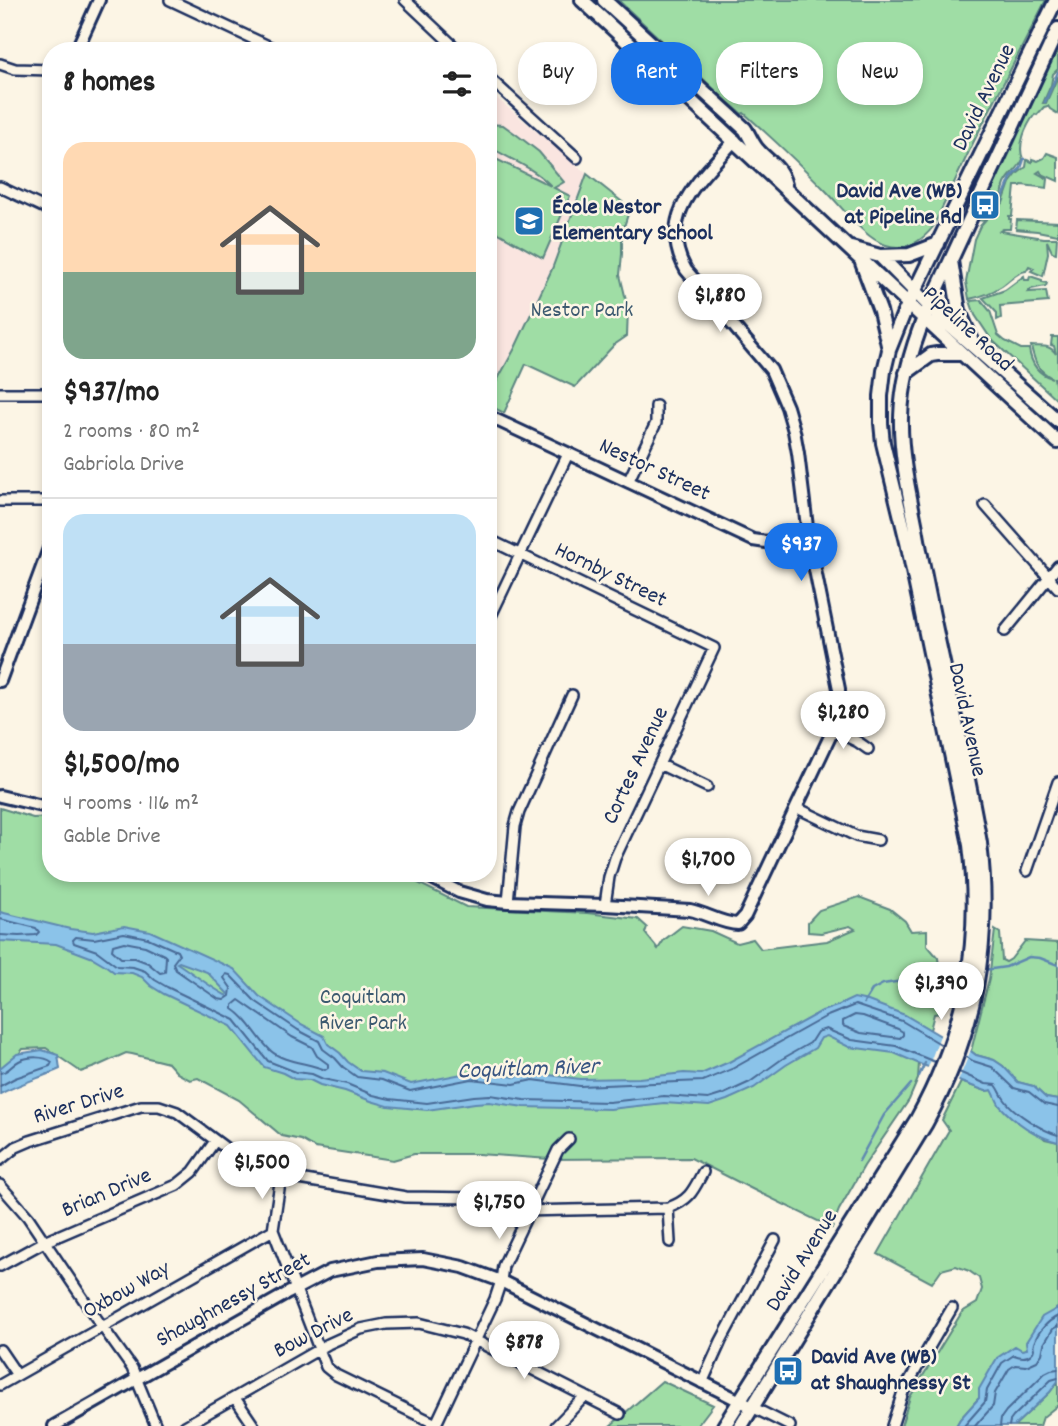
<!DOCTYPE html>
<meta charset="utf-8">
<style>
body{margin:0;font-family:Dekko,sans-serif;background:#f2f2f2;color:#222;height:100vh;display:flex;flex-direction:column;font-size:26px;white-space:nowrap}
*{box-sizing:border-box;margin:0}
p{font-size:23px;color:#767676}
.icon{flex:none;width:38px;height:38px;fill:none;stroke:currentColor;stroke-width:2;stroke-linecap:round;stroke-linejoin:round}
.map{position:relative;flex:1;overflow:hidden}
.drawer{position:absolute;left:42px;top:42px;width:455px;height:840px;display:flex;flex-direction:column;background:#fff;border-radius:28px;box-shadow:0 4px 10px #0003}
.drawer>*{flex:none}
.banner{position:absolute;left:518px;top:42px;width:434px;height:63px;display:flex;gap:14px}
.price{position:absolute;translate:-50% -60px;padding:0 16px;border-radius:24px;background:#fff;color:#222;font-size:23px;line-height:46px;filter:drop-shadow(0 2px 4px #0008)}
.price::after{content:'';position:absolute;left:50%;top:42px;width:21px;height:16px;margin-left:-10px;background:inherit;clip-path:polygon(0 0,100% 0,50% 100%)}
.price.current{background:#1a73e8;color:#fff}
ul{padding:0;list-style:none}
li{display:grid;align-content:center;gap:14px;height:371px;padding:0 21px}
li+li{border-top:2px solid #e0e0e0}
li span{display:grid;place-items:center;height:217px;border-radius:21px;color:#555}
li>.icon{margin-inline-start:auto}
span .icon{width:126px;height:126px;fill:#fffc;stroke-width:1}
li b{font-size:30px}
h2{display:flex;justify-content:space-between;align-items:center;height:84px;padding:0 21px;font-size:30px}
.chip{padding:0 24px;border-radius:28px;background:#fff;box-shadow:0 4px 10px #0003;font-size:24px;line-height:63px}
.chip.current{background:#1a73e8;color:#fff}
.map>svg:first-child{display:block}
.built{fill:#fae5e0}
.green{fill:#9fdda5;stroke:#5d8682;stroke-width:2}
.water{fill:#8bc3e9;stroke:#5e88b1;stroke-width:2;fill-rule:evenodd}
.pier{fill:#fcf5e5}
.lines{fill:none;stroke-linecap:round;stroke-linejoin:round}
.shore{stroke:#486a96;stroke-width:2}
.stream{stroke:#5e88b1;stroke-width:2.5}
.minor-casing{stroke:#1b2f5e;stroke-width:14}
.tertiary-casing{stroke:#1b2f5e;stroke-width:16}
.secondary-casing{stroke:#1b2f5e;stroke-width:18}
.minor{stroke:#fcf5e5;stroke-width:9}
.tertiary{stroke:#fcf5e5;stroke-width:10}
.secondary{stroke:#fcf5e5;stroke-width:12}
.labels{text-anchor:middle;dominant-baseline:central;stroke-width:5;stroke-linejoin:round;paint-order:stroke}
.street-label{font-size:23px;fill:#1b2f5e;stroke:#fcf5e5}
.poi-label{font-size:23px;font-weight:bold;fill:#1b2f5e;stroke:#fcf5e5;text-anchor:start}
.park-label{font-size:23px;fill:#3c5a70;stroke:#fcf5e5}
.water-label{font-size:24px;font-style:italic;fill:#375481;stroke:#fcf5e5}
</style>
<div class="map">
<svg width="1058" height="1426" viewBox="0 0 1058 1426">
<rect width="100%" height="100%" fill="#fcf5e5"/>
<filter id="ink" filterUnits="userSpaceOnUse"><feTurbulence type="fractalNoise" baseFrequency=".0143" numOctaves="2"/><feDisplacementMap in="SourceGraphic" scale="14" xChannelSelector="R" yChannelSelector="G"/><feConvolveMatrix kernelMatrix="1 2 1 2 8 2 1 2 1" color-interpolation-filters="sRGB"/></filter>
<g filter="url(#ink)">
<!-- built -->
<path class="built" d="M492 94 587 174 552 268 515 348 488 397V98Z"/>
<!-- green -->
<path class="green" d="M618 0H1046L974 141 933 227C921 242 905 251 886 245 865 239 842 207 826 191 800 164 772 138 744 113L742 114 728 102Z
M1058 46V69L1053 74 1051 85 1043 103H1046L1058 76V114L1050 109 1048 106 1044 107 1037 115 1035 114C1026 126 1017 145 1023 159 1019 169 1011 173 1006 182 1003 187 1003 193 1001 199 997 206 988 214 983 221L978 220 1049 62Z
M488 124 503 125 517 135 539 152 564 182 554 188 570 196 543 258 488 227V155L551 186C536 169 508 158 488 146Z
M1047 153 1058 157V181L1042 174 1040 171 1037 173 1048 179 1047 188 1022 185 1021 186H1015L1012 216H1009V219H1011L1010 229H1003L1000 231 1044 238H1057L1056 253 1052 252 1047 241 1048 253 1043 276 1031 271 1034 268 1029 266 1026 271C1016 272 1010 281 1002 286 991 293 981 297 969 299L966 282 974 239 980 226 990 215 992 216 1003 203 1010 183 1017 174 1026 167 1027 160 1032 162V159L1038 161 1044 158Z
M587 174 630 208 622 233V254L620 275 628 308 627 336 614 345 575 387 526 364 504 413 488 405V397L515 348 552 269Z
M1017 220 1058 222V235L1037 231 1016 229Z
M1024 276 1025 280H1029L1030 276 1042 280V282L1047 283 1046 286 1031 289 1028 292 1046 291 1048 302 1000 306 1001 318 997 320V313L983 298 1005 290Z
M981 300 990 311 998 335 1005 341 1021 349H1029C1031 363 1037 374 1052 378 1038 370 1035 364 1031 346 1043 347 1049 344 1056 354L1054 346 1051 345 1052 337H1058V384L1056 378H1054L1058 401 991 339 975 315 970 301Z
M0 808 33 818 51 817V873H402L412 880 466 907 587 913 638 919 647 927 645 933 658 949 664 940 682 926 711 931 737 943 753 939 761 949 827 941 855 929 850 926 821 933 808 932V922L819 910 859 897 890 909 905 921 911 931 927 930V945L938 958 944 1002 941 1013 934 1014 930 1030 921 1025 912 1060 919 1063 918 1079 909 1100 864 1166 839 1210 832 1228 754 1190 691 1158 550 1159 478 1154H414L393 1160 315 1148 301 1140 282 1136 239 1100 198 1078 190 1080 177 1073 168 1063 132 1054 126 1053 95 1067 81 1072 46 1048 23 1049 8 1068 0 1074Z
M995 930 1000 933 1002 960 1006 962 1011 959 1025 941 1058 943V1100L1046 1098 1033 1086 1017 1082 1003 1066 994 1060 976 1055 971 1051 989 979Z
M961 1082 986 1091 992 1090 1045 1139 1058 1142V1308L1055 1309 1028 1349 1022 1350 960 1419 956 1426H901L910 1397 962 1312 977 1303 982 1289 979 1278 969 1271 956 1266 941 1270 932 1283 878 1254 949 1130 942 1120Z
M662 1381 713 1405 697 1426H610Z
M1058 1381V1405L1043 1417 1040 1426H1014L1050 1392Z"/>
<!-- water -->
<path class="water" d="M0 912 70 929 93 932 124 926 150 931 234 969 259 996 301 1024 324 1036 328 1044 340 1053 348 1062 361 1071 383 1073 411 1084 472 1072 478 1074 505 1075 514 1077 528 1073H534L580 1079 639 1078 684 1073 701 1074 729 1062 822 1011 837 1006 854 998 868 1001 905 1015 956 1045 968 1049 976 1055 994 1060 1003 1066 1018 1082 1033 1086 1046 1098 1058 1100V1142C1037 1137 1014 1122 1000 1106 997 1102 995 1095 992 1090L986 1091 961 1082 945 1072 922 1065 894 1053 849 1047 827 1036 821 1038 815 1048 786 1065 754 1088 727 1100 709 1106 664 1103 610 1109 524 1107 489 1102 475 1103 427 1110 388 1106 371 1101 345 1091 320 1085 310 1080 294 1079 283 1073 264 1067 231 1026 164 994 151 986 142 977 132 973 114 972 105 965 93 958 56 944 0 941ZM179 962 207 972 228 994 227 996C210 987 194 974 177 963Z
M42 1050 58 1055 60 1069C40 1078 19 1084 0 1094V1068L17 1054Z
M1058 1308V1381L1050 1392 1014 1426H956L960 1419 979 1398V1389L997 1358 1015 1346 1022 1350 1027 1349 1026 1342 1042 1317Z"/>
<!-- pier -->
<path class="pier" d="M941 1033 972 1047 957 1084 944 1076 927 1070Z"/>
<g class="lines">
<!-- shore -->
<path class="shore" d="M0 919 36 928 39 932 36 935 19 936 0 935
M124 942 145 946 164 955 166 957 165 972 160 973 148 963 135 958H121L112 950 113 945Z
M239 1000 292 1037 312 1047 317 1056 328 1064V1068L325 1070C310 1063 283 1062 271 1051 257 1038 250 1020 233 1009V1005Z
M855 1015 863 1016 898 1029 903 1032V1035L900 1038 861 1033 843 1026V1021Z
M965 1056 973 1061 992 1067 1014 1088 1029 1092 1044 1104 1058 1107
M935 1062 896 1046 852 1040 826 1029 817 1032 810 1043 782 1059 750 1082 724 1094 708 1099 664 1096 609 1102 524 1100 490 1095 474 1096 427 1103 390 1099 373 1095 347 1084 323 1079 312 1074 296 1072 268 1061 235 1020 167 987 155 980 145 971 133 967 117 966 97 951 74 943 73 940 76 937 94 939 124 933 148 938 177 951 179 955 173 963 176 970 218 999 224 1000 230 996 231 988 224 978 226 974 230 975 255 1001 298 1030 319 1041 323 1049 335 1058 343 1067 357 1077 382 1080 410 1091 471 1079 514 1084 533 1080 580 1086 703 1081 732 1069 825 1017 855 1005 902 1021 942 1045
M959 1072 986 1084 996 1085C1000 1090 1001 1095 1005 1100 1014 1113 1043 1131 1058 1135
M0 1073C9 1072 11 1065 19 1061 29 1056 44 1056 52 1062L50 1066 15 1078 0 1086
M964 1426 985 1402 987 1390 1002 1363 1014 1355C1019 1357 1026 1359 1031 1354 1037 1349 1032 1349 1034 1343 1038 1331 1048 1321 1058 1316
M975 1426 993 1406 995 1393 1009 1369 1015 1365 1026 1366 1037 1361 1042 1354 1044 1344 1053 1329 1058 1326
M1000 1426 1001 1418 1006 1411 1045 1373 1051 1370 1058 1369
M1009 1426 1010 1421 1013 1417 1051 1380 1058 1378"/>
<!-- stream -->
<path class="stream" d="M1045 102 1058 72
M990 215 1000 205 1011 178 1021 168 1024 159
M982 970 992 969 1006 967 1029 957 1040 958 1058 965
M864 1003 872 990 883 984 902 981 915 976 937 970H965
M919 1076 925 1063
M859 1161 884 1115 911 1084"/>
<!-- minor casing -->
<g class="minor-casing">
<path id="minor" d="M170 0 279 51
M405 0 459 51
M0 64 15 69 51 70
M488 77 577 158
M0 187 51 211
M0 393H51
M628 482 656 423V406
M0 501H51
M985 505 1058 588
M488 539 714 648 615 858 609 877 605 905
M488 622 568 454
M1005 631 1058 566
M833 730 858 742 868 749
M659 764 707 787
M797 808 856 836 878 840
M1027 871 1058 782
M508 902 515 826 519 812 572 695
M0 1160 16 1147 30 1141 141 1106H159L177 1112 227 1149 281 1176 406 1197 477 1198 487 1200 509 1208 521 1211 668 1208C690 1200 693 1191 703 1172
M281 1176 273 1230 326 1367 336 1375 436 1424
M0 1185 28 1217 94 1315 132 1368 156 1426
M668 1208 670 1242
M0 1266 44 1242 177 1185 193 1172 215 1141
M0 1350 17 1375
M702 1383 721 1341 775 1240
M0 1385 273 1230
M235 1398 254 1426
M752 1407 790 1426
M185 1426 328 1344 361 1329 386 1324 419 1323 463 1334 620 1414
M435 1426 495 1299 501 1281 503 1266 558 1150 569 1139
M556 1426 585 1396
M892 1426 903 1392 952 1308"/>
</g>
<!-- tertiary casing -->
<g class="tertiary-casing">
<path id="tertiary" d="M76 51 99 0
M488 416 753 540 766 542 808 535
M0 681 51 543
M0 796 51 808
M422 873 459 892 487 900 508 902 605 905 690 910C706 913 722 924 738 924L745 916 833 730 839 707V689L808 535 798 453 794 431 787 407 771 370 686 270C655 215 702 178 735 140
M54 1426 288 1293 330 1271 378 1261 423 1259 463 1267 501 1281 752 1407"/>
</g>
<!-- secondary casing -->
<g class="secondary-casing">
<path id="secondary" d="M582 0C742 147 898 296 1058 442
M604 0 745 129C749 135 752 143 757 149 770 164 779 164 785 185
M851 248 880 256 942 319 1058 421
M880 256 909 255 938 244
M951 261 959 311 973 343
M862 263 880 311 889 349
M906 373 931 355 937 354H962
M724 1426 917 1119C965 1032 982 943 970 845L907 542 883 443 881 423V396L884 371 889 350 903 315 1056 0
M741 1426 926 1123C975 1034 992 944 980 843 962 737 934 634 916 528 909 492 900 454 901 417 902 383 911 350 924 318L1058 29"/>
</g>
<!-- minor -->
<use href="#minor" class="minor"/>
<!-- tertiary -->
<use href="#tertiary" class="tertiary"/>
<!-- secondary -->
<use href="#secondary" class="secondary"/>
</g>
</g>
<!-- icons -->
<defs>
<g id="bus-square" transform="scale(1.575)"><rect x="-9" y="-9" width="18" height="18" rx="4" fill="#1f6fb2" stroke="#fcf5e5"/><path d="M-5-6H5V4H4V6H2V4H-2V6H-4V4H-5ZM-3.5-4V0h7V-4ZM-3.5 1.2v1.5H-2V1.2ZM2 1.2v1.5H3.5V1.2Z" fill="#fff"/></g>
<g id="school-square" transform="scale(1.575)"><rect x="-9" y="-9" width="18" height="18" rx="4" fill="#1f6fb2" stroke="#fcf5e5"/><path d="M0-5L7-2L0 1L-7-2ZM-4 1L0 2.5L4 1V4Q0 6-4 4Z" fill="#fff"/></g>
</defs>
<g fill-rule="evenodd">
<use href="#bus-square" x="985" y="205"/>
<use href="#school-square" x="529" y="221"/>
<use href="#bus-square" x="788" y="1371"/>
</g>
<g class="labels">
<!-- street labels -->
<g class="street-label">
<text transform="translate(985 98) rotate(-64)">David Avenue</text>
<text transform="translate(967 330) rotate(43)">Pipeline Road</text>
<text transform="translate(654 471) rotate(25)">Nestor Street</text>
<text transform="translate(610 576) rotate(26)">Hornby Street</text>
<text transform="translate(966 720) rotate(78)">David Avenue</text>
<text transform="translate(637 766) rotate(-65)">Cortes Avenue</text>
<text transform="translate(79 1105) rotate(-17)">River Drive</text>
<text transform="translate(107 1194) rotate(-23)">Brian Drive</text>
<text transform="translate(803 1261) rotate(-58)">David Avenue</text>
<text transform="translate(127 1291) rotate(-29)">Oxbow Way</text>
<text transform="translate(234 1301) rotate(-29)">Shaughnessy Street</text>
<text transform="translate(314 1334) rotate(-27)">Bow Drive</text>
</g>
<!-- poi labels -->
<g class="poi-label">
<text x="962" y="192" text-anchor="end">David Ave (WB)<tspan x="962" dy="26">at Pipeline Rd</tspan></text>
<text x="552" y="208">École Nestor<tspan x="552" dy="26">Elementary School</tspan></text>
<text x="811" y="1358">David Ave (WB)<tspan x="811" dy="26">at Shaughnessy St</tspan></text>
</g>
<!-- park labels -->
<g class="park-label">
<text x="582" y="311">Nestor Park</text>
<text x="363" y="998">Coquitlam<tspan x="363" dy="26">River Park</tspan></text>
</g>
<!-- water labels -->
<g class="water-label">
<text transform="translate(528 1070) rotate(-2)">Coquitlam River</text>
</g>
</g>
</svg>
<b class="price" style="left:720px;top:334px">$1,880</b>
<b class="price current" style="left:801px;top:583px">$937</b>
<b class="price" style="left:843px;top:751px">$1,280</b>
<b class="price" style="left:708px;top:898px">$1,700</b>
<b class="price" style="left:941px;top:1022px">$1,390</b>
<b class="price" style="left:262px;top:1201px">$1,500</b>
<b class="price" style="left:499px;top:1241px">$1,750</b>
<b class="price" style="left:524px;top:1381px">$878</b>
<div class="banner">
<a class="chip">Buy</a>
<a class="chip current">Rent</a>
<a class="chip">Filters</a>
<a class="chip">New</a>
</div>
<section class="drawer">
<h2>8 homes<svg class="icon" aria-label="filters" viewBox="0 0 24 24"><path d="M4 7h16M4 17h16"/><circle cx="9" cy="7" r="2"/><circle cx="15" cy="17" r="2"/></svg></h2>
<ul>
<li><span style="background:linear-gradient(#ffd9b3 60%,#7fa58c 0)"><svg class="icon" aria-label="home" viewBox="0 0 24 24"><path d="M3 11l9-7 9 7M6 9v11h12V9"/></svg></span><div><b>$937/mo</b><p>2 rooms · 80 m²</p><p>Gabriola Drive</p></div></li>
<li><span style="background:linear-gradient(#bfe0f5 60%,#9aa5b1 0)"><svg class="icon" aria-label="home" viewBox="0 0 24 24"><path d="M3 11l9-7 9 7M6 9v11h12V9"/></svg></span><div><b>$1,500/mo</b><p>4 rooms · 116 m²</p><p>Gable Drive</p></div></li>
</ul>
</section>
</div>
